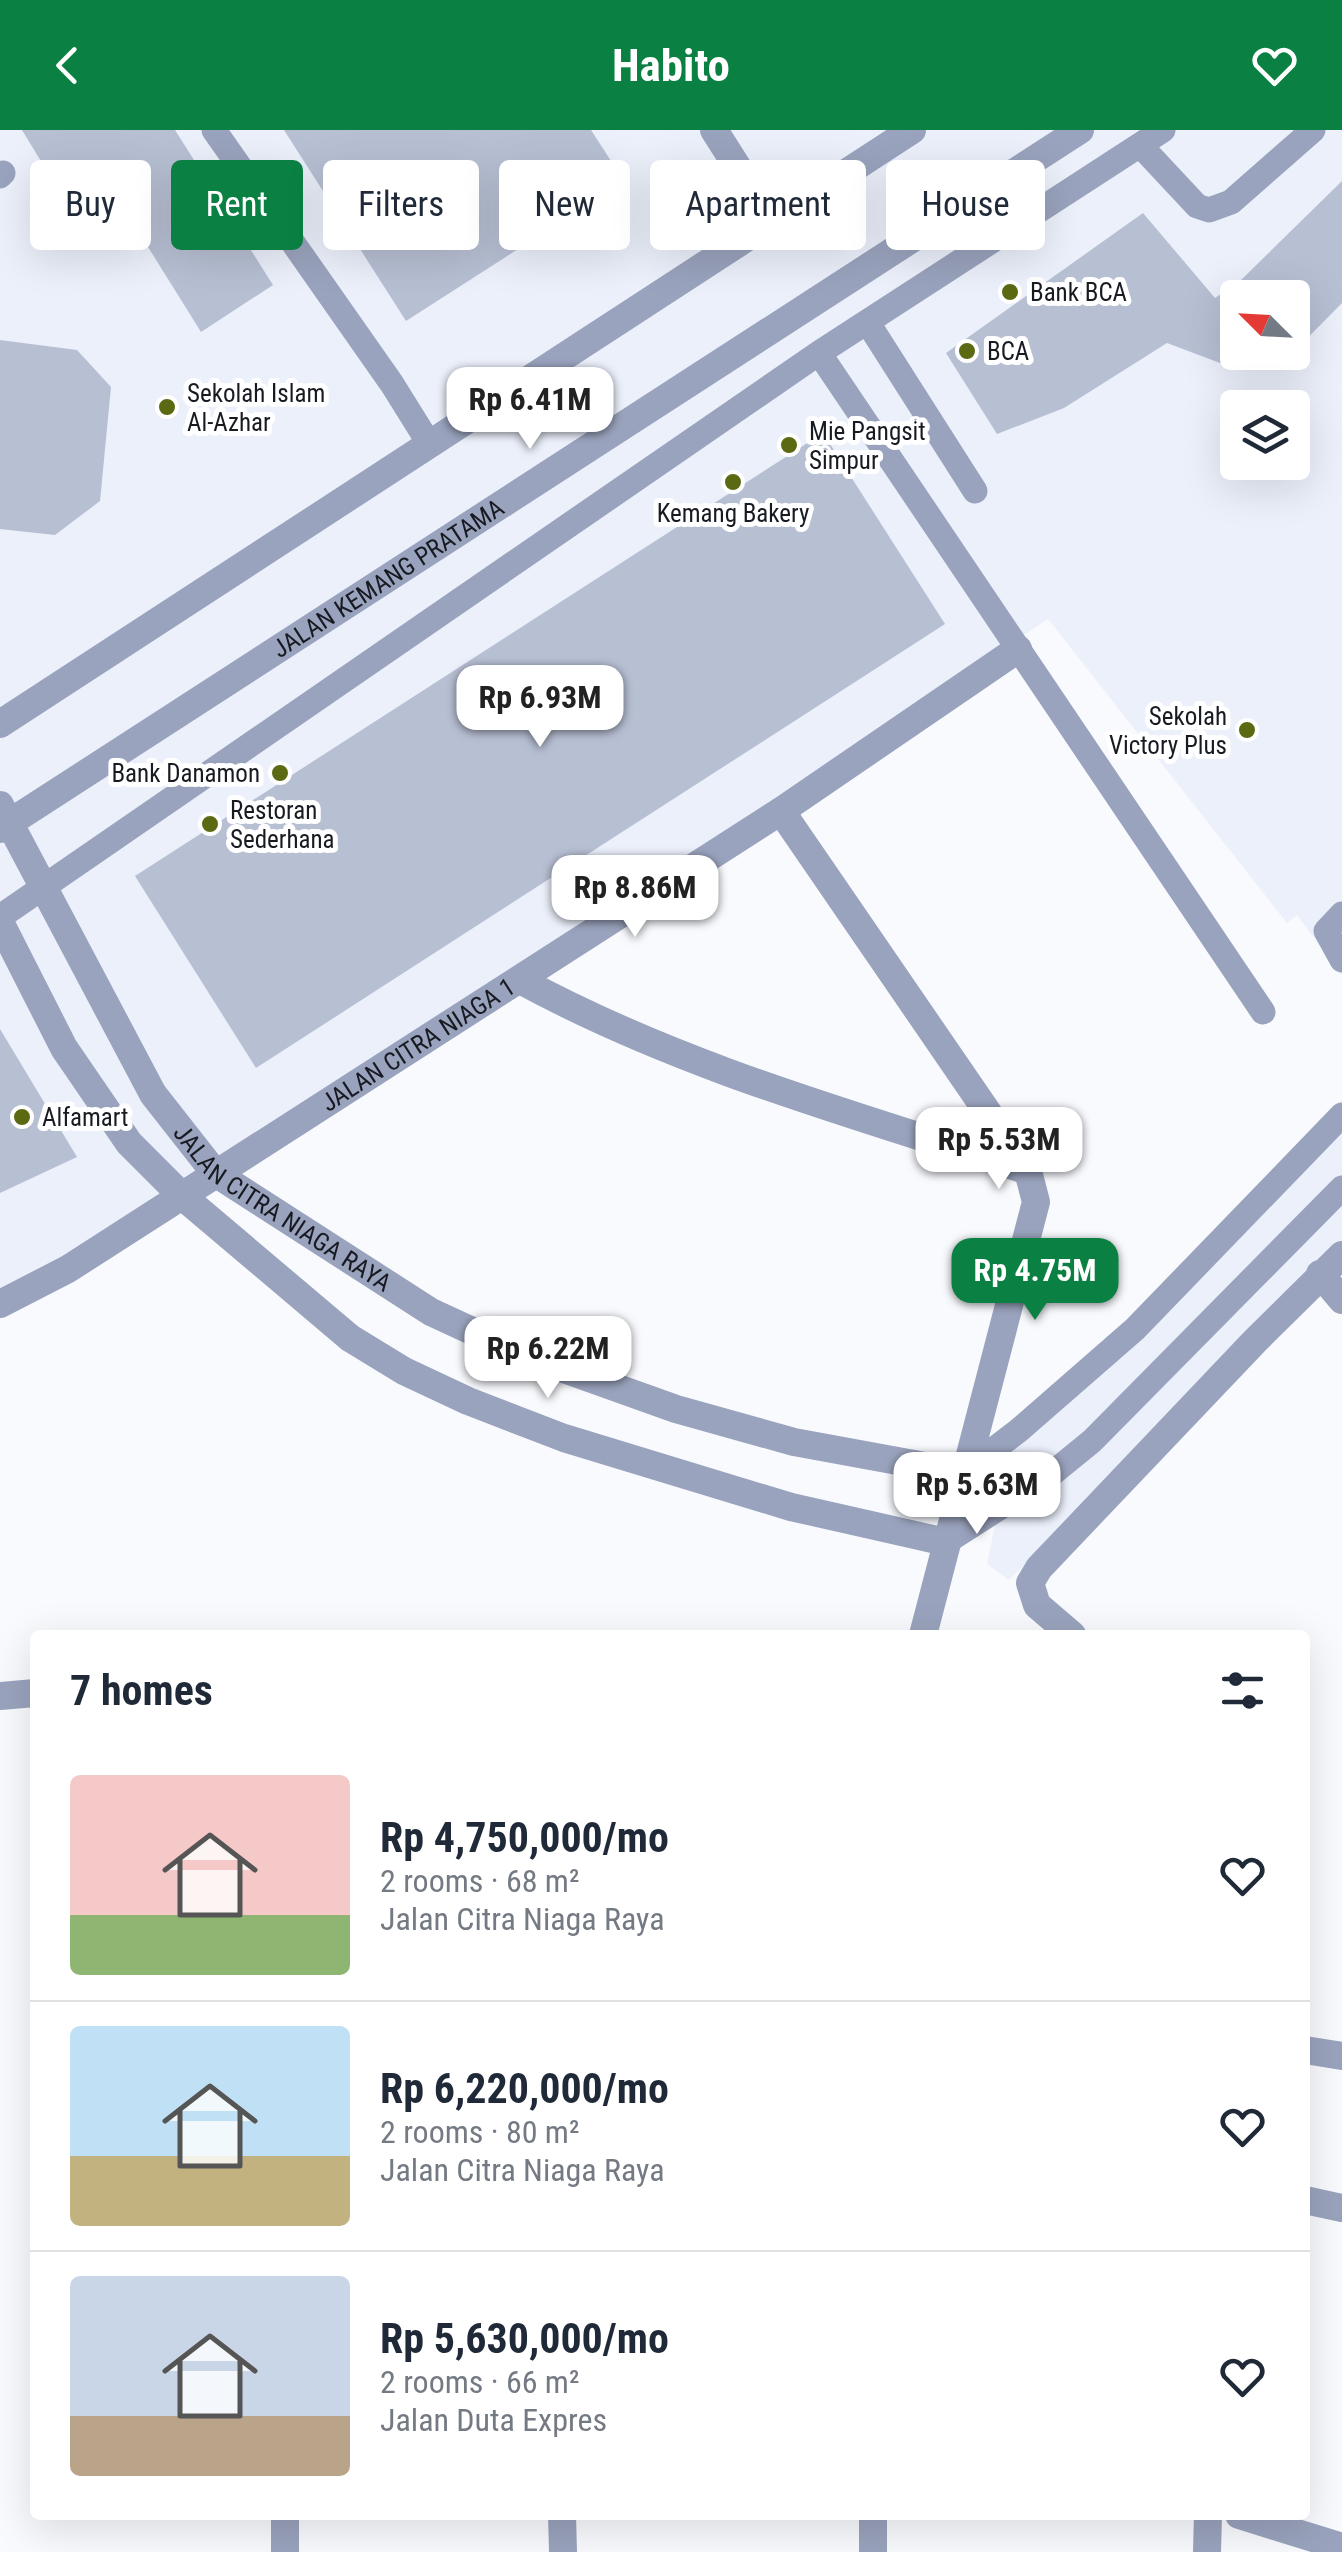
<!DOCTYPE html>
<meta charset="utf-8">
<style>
body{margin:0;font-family:"Roboto Condensed",sans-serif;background:#f2f2f3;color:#1f2937;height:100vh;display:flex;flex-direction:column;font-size:38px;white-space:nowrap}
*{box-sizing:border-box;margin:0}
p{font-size:32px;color:#747a83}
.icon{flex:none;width:55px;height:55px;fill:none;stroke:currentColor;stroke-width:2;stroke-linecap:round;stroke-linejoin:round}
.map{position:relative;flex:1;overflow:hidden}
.details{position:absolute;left:30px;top:1500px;width:1280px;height:890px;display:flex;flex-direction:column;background:#fff;border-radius:10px;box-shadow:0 10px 40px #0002}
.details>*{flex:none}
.hud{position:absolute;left:30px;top:30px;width:1282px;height:90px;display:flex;gap:20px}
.needle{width:65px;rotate:294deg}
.controls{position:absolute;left:1220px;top:150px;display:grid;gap:20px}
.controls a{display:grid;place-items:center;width:90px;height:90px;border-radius:10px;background:#fff;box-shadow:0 10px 40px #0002;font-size:50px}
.price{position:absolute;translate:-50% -85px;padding:0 22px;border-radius:20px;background:#fff;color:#222;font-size:32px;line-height:65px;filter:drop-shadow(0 2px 5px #0008)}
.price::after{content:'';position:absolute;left:50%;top:60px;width:30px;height:22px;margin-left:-15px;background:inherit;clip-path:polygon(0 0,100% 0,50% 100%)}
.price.active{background:#0b8043;color:#fff}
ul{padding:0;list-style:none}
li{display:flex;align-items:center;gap:30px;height:250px;padding:0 40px}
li+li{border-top:2px solid #e0e1e3}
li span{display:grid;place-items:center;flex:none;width:280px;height:200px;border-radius:10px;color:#555}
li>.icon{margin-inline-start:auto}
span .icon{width:120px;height:120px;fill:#fffc;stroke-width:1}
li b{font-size:42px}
h2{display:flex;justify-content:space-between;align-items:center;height:120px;padding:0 40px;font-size:42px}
.tag{padding:0 35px;border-radius:10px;background:#fff;box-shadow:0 10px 40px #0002;font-size:35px;line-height:90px}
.tag.active{background:#0b8043;color:#fff}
header{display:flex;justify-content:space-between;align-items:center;height:130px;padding:0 40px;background:#0b8043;color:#fff;font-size:45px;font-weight:700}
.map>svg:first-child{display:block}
.built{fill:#ebf0fb;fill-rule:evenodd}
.building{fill:#b7bfd3;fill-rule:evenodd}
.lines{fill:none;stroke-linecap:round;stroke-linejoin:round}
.service{stroke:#9aa3bd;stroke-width:25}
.minor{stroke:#9aa3bd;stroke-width:28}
.tertiary{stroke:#9aa3bd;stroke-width:28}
.poi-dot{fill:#5a6912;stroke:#fff;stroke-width:4}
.labels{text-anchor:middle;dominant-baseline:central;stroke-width:10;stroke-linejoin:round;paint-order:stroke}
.poi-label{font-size:25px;fill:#181a22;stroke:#fff;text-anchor:start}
.street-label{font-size:25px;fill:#181a22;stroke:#fff}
</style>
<header><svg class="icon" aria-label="back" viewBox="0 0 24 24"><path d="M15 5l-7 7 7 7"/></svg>Habito<svg class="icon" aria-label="heart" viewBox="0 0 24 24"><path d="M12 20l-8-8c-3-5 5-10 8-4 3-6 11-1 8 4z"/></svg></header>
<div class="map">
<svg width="1342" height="2422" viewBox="0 0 1342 2422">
<rect width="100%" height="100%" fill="#f8fafe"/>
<!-- built -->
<path class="built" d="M0 0H1342V845L1297 785 1287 793 1048 489 68 1143 0 1179ZM1238 168H1292V222H1238ZM1238 278H1292V332H1238Z
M1342 982V1130L1009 1450 987 1434 1010 1319Z"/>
<!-- building -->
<path class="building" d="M22 0H175L273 155 201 202 125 80 84 102Z
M284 0H591L624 51 406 191Z
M1342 51V173L1279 237 1228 236 1167 213 1064 278 997 304 946 223 1143 83 1215 168 1240 151ZM1238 168H1292V222H1238Z
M0 210 77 220 111 257 100 371 55 405 0 399Z
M823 303 945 494 256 938 135 746Z
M0 899 77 1027 0 1063Z"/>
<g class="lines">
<!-- service -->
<path class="service" d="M214 0 392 254 430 315
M1140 15 1197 76 1209 80 1231 72 1313 0
M0 46 3 43
M868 193 975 361
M819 223 1263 882
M1342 784 1326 801 1342 830
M0 787 819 223 1163 0
M963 1343 1018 1301 1135 1199 1342 985
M946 1412 1049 1346 1092 1311 1342 1058"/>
<!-- minor -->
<g class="minor">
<path d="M714 0 773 93"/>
<path id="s1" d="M0 675 153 964 215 1043 431 1182 522 1224 676 1279 794 1312 963 1343"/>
<path d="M0 792 64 918 129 1013 181 1065 350 1208 404 1241 468 1271 564 1308 791 1377 946 1412"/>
<path d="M520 850C680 937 855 985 1028 1041L781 681"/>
<path d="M1320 1144 1342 1170"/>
<path id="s2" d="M0 1174 68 1139 781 681 1018 519"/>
<path d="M923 1505 1036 1072 1028 1041"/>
<path d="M1072 1505 1037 1475 1030 1453 1039 1438 1255 1211 1342 1125"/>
<path d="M0 1566 35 1563"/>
<path d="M1305 1920 1342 1926"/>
<path d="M1305 2070 1342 2078"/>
<path d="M285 2385V2422"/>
<path d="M562 2385 563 2422"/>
<path d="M873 2385V2422"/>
<path d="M1239 2385 1342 2417"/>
<path d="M1207 2422 1208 2385"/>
</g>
<!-- tertiary -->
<g class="tertiary">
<path d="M0 594 912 0"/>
<path id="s3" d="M0 699 1080 0"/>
</g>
</g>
<!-- markers -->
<g class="poi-dot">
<circle cx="1010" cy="162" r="10"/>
<circle cx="967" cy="221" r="10"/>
<circle cx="167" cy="277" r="10"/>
<circle cx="789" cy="315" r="10"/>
<circle cx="733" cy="352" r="10"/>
<circle cx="1247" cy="600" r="10"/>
<circle cx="280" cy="643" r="10"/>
<circle cx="210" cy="694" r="10"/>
<circle cx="22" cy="987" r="10"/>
</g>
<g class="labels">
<!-- poi labels -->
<g class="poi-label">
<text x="1030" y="162">Bank BCA</text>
<text x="987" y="221">BCA</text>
<text x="187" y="263">Sekolah Islam<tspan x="187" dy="29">Al-Azhar</tspan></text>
<text x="809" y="301">Mie Pangsit<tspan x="809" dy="29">Simpur</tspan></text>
<text x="733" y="383" text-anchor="middle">Kemang Bakery</text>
<text x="1227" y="586" text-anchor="end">Sekolah<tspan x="1227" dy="29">Victory Plus</tspan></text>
<text x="260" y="643" text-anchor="end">Bank Danamon</text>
<text x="230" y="680">Restoran<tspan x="230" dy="29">Sederhana</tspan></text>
<text x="42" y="987">Alfamart</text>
</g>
<!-- street labels -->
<g class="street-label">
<text stroke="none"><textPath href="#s3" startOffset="462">JALAN KEMANG PRATAMA</textPath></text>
<text stroke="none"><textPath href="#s2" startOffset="492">JALAN CITRA NIAGA 1</textPath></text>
<text stroke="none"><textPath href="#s1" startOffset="502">JALAN CITRA NIAGA RAYA</textPath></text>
</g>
</g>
</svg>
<div class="controls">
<a><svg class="needle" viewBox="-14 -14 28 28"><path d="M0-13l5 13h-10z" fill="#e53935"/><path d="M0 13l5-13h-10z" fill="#747a83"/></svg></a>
<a><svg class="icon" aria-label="layers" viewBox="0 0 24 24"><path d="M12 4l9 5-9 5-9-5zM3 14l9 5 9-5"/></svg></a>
</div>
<b class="price" style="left:530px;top:322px">Rp 6.41M</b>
<b class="price" style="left:540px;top:620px">Rp 6.93M</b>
<b class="price" style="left:635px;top:810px">Rp 8.86M</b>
<b class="price" style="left:999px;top:1062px">Rp 5.53M</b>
<b class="price active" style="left:1035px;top:1193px">Rp 4.75M</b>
<b class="price" style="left:548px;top:1271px">Rp 6.22M</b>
<b class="price" style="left:977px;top:1407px">Rp 5.63M</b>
<div class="hud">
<a class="tag">Buy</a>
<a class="tag active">Rent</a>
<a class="tag">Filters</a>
<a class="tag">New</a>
<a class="tag">Apartment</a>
<a class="tag">House</a>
</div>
<section class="details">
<h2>7 homes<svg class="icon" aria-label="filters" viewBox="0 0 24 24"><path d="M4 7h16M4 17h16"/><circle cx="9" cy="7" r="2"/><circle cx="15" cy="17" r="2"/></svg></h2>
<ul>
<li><span style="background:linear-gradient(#f6c9c9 70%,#8fb573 0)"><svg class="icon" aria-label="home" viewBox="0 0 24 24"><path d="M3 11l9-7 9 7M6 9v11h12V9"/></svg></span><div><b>Rp 4,750,000/mo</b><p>2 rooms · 68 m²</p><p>Jalan Citra Niaga Raya</p></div><svg class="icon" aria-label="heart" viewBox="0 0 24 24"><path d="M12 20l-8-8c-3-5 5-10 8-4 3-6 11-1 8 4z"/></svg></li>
<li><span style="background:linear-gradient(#bfe0f5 65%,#c2b280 0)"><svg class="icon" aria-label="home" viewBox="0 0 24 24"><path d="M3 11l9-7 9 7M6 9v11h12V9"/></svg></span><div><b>Rp 6,220,000/mo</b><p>2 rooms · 80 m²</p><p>Jalan Citra Niaga Raya</p></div><svg class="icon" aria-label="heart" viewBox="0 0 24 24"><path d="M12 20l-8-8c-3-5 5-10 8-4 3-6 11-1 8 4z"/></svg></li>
<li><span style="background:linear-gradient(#c9d6e8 70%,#b9a48a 0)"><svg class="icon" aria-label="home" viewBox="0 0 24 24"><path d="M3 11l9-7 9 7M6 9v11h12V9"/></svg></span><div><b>Rp 5,630,000/mo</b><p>2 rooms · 66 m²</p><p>Jalan Duta Expres</p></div><svg class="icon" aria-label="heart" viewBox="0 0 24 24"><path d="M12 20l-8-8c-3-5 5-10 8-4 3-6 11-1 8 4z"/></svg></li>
</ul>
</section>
</div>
